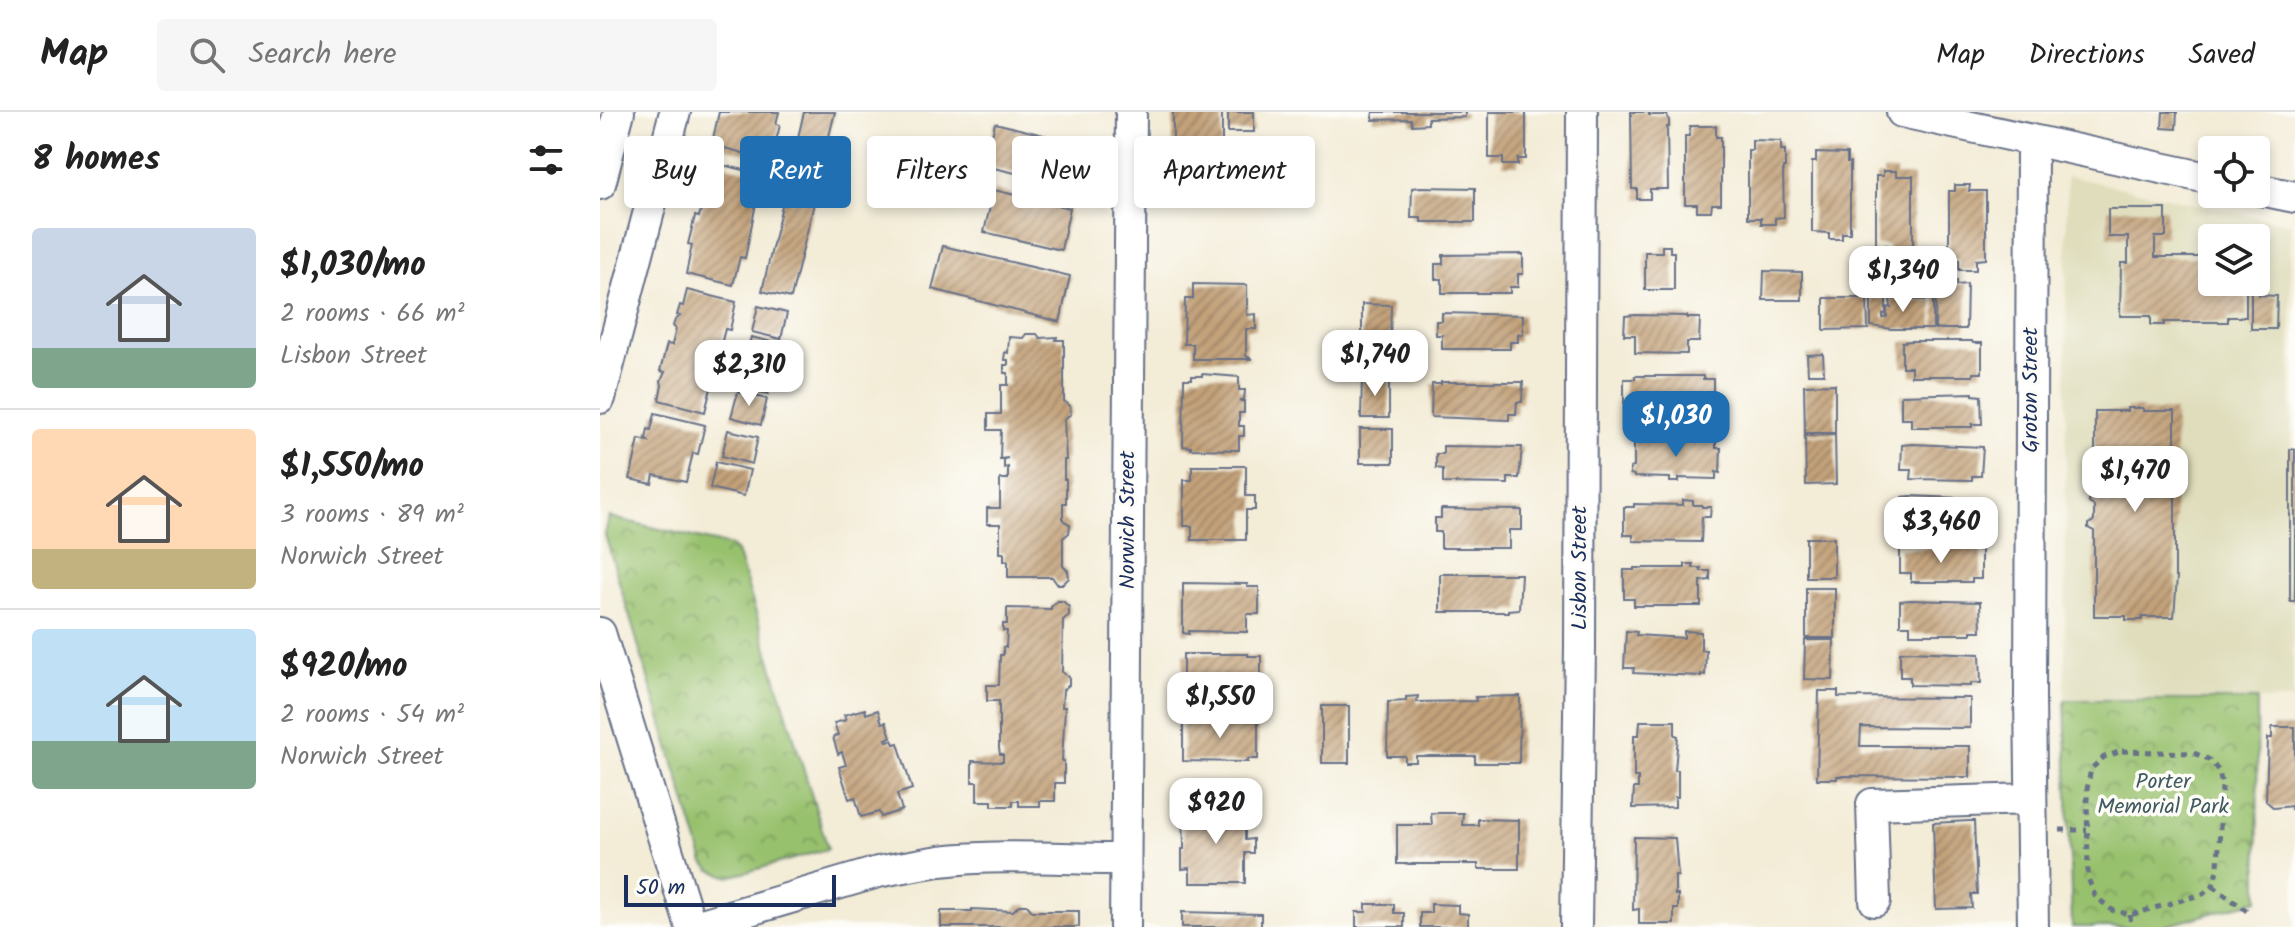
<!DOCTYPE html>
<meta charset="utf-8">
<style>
body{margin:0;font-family:Kalam,sans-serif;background:#f6f6f6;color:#222;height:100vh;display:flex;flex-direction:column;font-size:30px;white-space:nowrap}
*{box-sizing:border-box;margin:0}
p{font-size:26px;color:#767676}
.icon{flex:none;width:44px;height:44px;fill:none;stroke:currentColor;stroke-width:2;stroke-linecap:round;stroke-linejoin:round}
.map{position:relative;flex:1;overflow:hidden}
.details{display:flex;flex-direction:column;background:#fff;width:600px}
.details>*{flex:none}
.hud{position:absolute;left:24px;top:24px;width:760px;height:72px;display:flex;gap:16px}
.controls{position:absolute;left:1598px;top:24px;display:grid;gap:16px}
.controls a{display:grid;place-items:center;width:72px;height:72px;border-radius:8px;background:#fff;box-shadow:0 4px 12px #0003;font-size:40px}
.scale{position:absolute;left:24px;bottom:20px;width:212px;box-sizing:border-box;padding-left:8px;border:4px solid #1b2f5e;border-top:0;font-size:22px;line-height:28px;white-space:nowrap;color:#1b2f5e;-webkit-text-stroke:6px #fdfcf7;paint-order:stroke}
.price{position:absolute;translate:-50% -68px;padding:0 18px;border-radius:16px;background:#fff;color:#222;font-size:26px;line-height:52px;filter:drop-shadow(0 2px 4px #0008)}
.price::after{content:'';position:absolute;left:50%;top:48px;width:24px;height:18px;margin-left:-12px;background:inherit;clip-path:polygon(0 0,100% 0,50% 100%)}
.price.selected{background:#1f6fb2;color:#fff}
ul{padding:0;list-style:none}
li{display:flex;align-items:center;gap:24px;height:200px;padding:0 32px}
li+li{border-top:2px solid #e0e0e0}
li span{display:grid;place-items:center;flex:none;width:224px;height:160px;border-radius:8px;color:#555}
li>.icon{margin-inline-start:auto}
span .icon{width:96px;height:96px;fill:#fffc;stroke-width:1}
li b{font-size:34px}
h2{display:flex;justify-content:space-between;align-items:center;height:96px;padding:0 32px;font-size:34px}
.chip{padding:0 28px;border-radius:8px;background:#fff;box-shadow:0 4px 12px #0003;font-size:28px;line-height:72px}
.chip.selected{background:#1f6fb2;color:#fff}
header{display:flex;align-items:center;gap:48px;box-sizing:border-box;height:112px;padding:0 40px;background:#fff;border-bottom:2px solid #e0e0e0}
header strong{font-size:38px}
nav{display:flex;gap:44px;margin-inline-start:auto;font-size:28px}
.search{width:560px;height:72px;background:#f6f6f6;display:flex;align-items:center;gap:20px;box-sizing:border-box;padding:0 28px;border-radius:8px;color:#767676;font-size:30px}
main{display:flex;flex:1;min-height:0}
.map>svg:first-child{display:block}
.built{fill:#dfddbb;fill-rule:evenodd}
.park{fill:url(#park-crowns);stroke:#5a7866;stroke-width:2}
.building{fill:url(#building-hatch)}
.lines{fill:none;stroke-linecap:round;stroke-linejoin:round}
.minor-casing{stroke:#677188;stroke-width:34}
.path{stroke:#677188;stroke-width:5;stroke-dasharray:6 6;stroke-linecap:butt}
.minor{stroke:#fff;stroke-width:30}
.labels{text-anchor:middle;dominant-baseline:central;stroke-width:7;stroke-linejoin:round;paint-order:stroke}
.street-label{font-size:22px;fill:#1b2f5e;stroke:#fdfcf7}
.park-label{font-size:22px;fill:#405b62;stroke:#fdfcf7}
</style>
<header>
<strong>Map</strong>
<div class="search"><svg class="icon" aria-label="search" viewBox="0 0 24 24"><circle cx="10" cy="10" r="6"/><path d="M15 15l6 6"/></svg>Search here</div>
<nav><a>Map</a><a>Directions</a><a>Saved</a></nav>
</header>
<main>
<section class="details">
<h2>8 homes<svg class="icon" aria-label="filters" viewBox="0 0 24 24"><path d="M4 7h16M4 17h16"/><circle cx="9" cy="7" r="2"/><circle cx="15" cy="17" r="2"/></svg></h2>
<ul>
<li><span style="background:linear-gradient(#c9d6e8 75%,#7fa58c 0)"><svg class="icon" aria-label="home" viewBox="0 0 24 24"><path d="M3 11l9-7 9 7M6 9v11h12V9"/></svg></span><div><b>$1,030/mo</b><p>2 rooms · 66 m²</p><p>Lisbon Street</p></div></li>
<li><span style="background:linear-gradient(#ffd9b3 75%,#c2b280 0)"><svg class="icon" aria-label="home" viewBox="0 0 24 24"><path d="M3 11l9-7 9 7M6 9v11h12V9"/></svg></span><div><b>$1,550/mo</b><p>3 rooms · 89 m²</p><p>Norwich Street</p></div></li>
<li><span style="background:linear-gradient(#bfe0f5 70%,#7fa58c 0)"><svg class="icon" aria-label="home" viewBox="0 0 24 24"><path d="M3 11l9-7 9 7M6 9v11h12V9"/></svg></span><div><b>$920/mo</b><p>2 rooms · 54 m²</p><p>Norwich Street</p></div></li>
</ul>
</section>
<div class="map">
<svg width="1695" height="815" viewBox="0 0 1695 815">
<defs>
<pattern id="park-crowns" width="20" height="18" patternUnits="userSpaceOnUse" patternTransform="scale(2)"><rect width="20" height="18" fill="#98c16d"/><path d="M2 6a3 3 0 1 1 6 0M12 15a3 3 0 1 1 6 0" fill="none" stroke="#7b9d5d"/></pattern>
<pattern id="building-hatch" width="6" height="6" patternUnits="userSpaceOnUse" patternTransform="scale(2)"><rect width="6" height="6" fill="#c3a27a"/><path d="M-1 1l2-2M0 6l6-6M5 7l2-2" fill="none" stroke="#9e8467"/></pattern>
</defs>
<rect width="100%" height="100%" fill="#fdfcf7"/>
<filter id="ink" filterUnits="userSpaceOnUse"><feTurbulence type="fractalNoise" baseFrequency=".0125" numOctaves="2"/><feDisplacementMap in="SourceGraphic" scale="16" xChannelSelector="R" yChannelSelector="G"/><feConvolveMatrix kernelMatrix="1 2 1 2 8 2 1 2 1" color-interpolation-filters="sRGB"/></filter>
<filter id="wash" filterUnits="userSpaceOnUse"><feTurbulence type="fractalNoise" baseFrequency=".006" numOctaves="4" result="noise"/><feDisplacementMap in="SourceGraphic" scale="32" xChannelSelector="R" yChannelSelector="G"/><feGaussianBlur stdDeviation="1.8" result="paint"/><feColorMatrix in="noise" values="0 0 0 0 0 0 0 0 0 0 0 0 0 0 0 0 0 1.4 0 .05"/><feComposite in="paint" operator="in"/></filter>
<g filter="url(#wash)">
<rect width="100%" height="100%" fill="#f3ecd7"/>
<!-- built -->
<path class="built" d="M1467 64 1690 112 1693 588H1465ZM1612 126H1656V170H1612Z"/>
<!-- park -->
<path class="park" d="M9 405 131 434 137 439 228 737 129 765 111 758 104 751 5 423Z
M1465 588H1657L1658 788 1562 815H1472Z"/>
<g id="blocks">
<!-- building -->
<path class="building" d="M119 0H179L176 12 180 13 172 45H175L174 50 147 44V42L117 34 118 32 112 31Z
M204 0H235L221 57 192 51Z
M573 0H622V53L573 52Z
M628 0H654V20H628Z
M773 0H865V5L828 6V12L812 13 811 7 773 8Z
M889 0H926V47H918V53H903V46H889Z
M1031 0H1049V3H1067L1069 9V15H1067L1068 77H1050V87H1037V77H1032Z
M1563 0H1577L1576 17 1562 16Z
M395 11 472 30 462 72 385 54Z
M1090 14H1116V25H1121V92H1112L1111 99H1097V92H1085V24H1089Z
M1152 28 1181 29V38H1185V56H1183L1184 105 1175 106V112H1161V106H1148V38H1152Z
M658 37H675V51H658Z
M1216 41 1247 42V51H1250V121H1242V127H1229V121L1212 120V50H1216Z
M116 49 118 52 162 62 145 146 140 145 133 173 86 162 92 133 88 132 95 104 99 105 104 86 100 85 103 76 109 77 112 53Z
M1283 59H1296V64H1313V133H1303V143H1288V133H1276V64H1283Z
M188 68 218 75 191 186 162 179Z
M1355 73H1370L1369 79H1386V147L1376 148V158H1359V148H1349V79H1355Z
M821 75 875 76V110H821V106H811L812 76Z
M394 78 470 96 461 138 384 120Z
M1508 97H1566V125H1555V145H1603L1604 142H1612V170H1646V205H1628V210H1564V213H1551V204H1520L1521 151H1528V125H1508Z
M343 134 470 164 460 210 332 177Z
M1062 134H1070V140H1074V178H1045V140H1062Z
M923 142V162H918V175H910V181H842V167H835V152H843V143Z
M1656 156H1660L1659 183 1677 184 1676 217H1651V170H1656Z
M1164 159 1202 160V188H1163Z
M1336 168H1357V173L1367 172 1366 217H1335Z
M593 172 647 173V203L656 202V217H646V244L652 247H593V232H584L585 187H593Z
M87 178 136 190 130 218 125 217 118 244 126 246 119 274 112 272 105 300 59 288 62 273 61 269 65 260 60 259 67 232 72 233 76 217 73 214 75 208 80 204 77 203 80 193 83 194Z
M1224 186H1267L1268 217 1224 218Z
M1271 186 1286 187V202H1283V206L1287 205V195L1291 196 1290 187 1333 188V217H1291L1271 214Z
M762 192 791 193 790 232H762Z
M158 194 187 201 181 227 152 220Z
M842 201 923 203V222H918V230H910V237H842V223H836V209H842Z
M1035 203 1087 204V206H1100L1099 230H1087V242L1035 241V223H1024L1025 204Z
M426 222H437L440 226 457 225 456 228H464V289L470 294 471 302 464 307 466 348H464V367H466V391H463V408L470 413 469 421 463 426V454L468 459 469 466 463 472H457L452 465H408V449H404V441H400V412H387V396H400V367H408V355L404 356V347L408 346 400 347 401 318H388V302H401V273H408V261H404V253H408V248H404L405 240 408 241 409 225 423 226Z
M151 225 180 232 168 282 139 274Z
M1311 229H1372L1373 231H1382V261H1373V264H1311V255H1302V230Z
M1223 242 1224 262H1208L1207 243Z
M602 262 639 265V278H645L644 288H639L644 290V301H639V314H644V324H639V338L591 337V335L583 334 584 267H592V264H602Z
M1035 264H1103V267H1113V292H1103L1102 302 1034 301 1035 299H1024V267H1035Z
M762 266H789V306H761Z
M841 270H923L922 290H917L916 302H909V308L831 305 832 272H841Z
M1235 272V321H1205L1204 273Z
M138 280 167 287 161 313 131 305Z
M1373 281V283L1381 284 1382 312H1372V315H1311V306H1301V283Z
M1527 296H1543V299H1575V465H1577L1574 505H1542V508H1526V504H1494V419L1488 416V412L1494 409V394L1489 391V387L1495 385V299H1527Z
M55 301 105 313 98 342 93 341 86 370 54 363 52 372 30 367 39 327 48 329 46 327 48 317 51 318Z
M760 317H793V351H760Z
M128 318 158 325 152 352 122 344Z
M1235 323 1236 372 1206 373 1205 324Z
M1069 326H1081V329H1116V336H1121L1120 361 1116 360V367L1079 366V370H1070V366L1034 365V363L1030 362V356L1034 355V327L1069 328Z
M1312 332 1383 335 1381 364H1372V368L1311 367 1312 358H1301L1302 333Z
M843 334 922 335 919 366H908V372L843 371V357L836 356V342H843Z
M1690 337H1695V489H1690Z
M116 350 150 358 144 384 110 376Z
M592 354H646V384H655V398H646V428H592V414H584V368H592Z
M1311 384 1381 387V415H1372V419L1311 418V410H1301L1302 385Z
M1083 388 1093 389V393H1102V395H1111L1110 405H1102L1101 430 1033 429V423H1024V395H1034V392L1083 393Z
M841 397 922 398V418H909V436H841V420H835V406H841Z
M1206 426H1234V465H1206Z
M1372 436V438H1381V467H1372V470H1311V461H1300V437Z
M1085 452H1093V456H1101V459H1110V468L1101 469V494H1034V487H1024V458H1034V456H1085Z
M840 462H921L919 497 908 498V500H840Z
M583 471 647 472V475H659V502H647V520L589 519V522L583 521Z
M1206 476H1235V526H1206Z
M1310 488 1380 490 1381 519H1371V522H1310V513H1300V489Z
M457 489H463L469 495V503L463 508 462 560 469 565V573L463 578 462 595H465L462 649H464V671H455V689H440V694H419V689H413V694H392V689H377V670H372V649L403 650V642H400L399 636V589H387V573H399L400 543H403V535H406L407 519H403V512H407V496L451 497V495Z
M1026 519 1037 520 1036 523 1084 526V519L1101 520V538H1106L1105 563 1101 562V564L1033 561 1034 556H1024Z
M1205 528H1234L1233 568 1204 567Z
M1310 539 1380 542 1381 571H1371V574L1310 573V565H1300V540Z
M583 542H648V544H661V572H649V585H583Z
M1219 579H1238V585L1370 586V616L1261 615 1260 634H1370V665L1237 664V667H1217Z
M818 584 817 590 876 589 875 585 920 584 919 651H875V644H816V650H805V644H787L788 590 806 589V585Z
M722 594H749V651H722Z
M265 597 266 602 278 598 282 611 286 610 291 625 286 627 287 629 292 628 294 632 298 631 312 677 297 682 302 698 281 705 279 700 261 705 255 685 249 687 239 655 246 653 242 640 238 642 233 625 238 623 234 611 246 608 244 603Z
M583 606H648V609H658V647H648V650L583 649Z
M1040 609H1075V623L1078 624 1075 658H1078V685H1075V695L1033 696 1034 676H1038V665H1034V623H1039Z
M1672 615H1695V697H1691L1692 694 1674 696 1666 689 1668 626H1672Z
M591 696H645V728L653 727V741H645V771H590V756L582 757V737H584V731L583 711H591Z
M831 701H863L862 713H878V707L919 708V757H878V752H797V713H832Z
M1369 709H1374L1377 782H1371L1372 796 1336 797 1333 711Z
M1034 725 1075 726 1078 764H1075V783H1078V797H1074V812H1039V797L1033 798Z
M766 792H794V801H804V815H756V800H766Z
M831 792 858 793V801L868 802V815H820V801H831Z
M419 793H427L432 799H479V815H341V799H372V797L413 799Z
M582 800 661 802V815H582Z"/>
</g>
</g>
<g filter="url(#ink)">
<use href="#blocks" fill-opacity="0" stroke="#677188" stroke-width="2"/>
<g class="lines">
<!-- minor casing -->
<g class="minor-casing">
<path id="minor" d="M1302 0 1612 67
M1432 29 1430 584 1433 815
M0 72 19 0
M1656 77 1695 85
M0 286 75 0
M0 521 91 815
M1275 789 1272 692 1431 687
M92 815 278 760C299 756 319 752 340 749 400 742 464 747 525 747
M525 815 531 0
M976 815 980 535 982 0"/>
</g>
<!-- path -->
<path class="path" d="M1522 639 1594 641 1608 647 1619 659 1622 674 1618 754 1613 774 1603 782 1530 803 1512 798 1495 784 1488 766 1487 677 1491 657 1504 645Z
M1460 718H1487
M1613 774 1647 799
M1530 803 1531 815"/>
<!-- minor -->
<use href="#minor" class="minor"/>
</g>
</g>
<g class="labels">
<!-- street labels -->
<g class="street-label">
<text transform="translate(1431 278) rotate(-90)">Groton Street</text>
<text transform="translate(528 408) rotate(-90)">Norwich Street</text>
<text transform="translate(980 456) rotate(-90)">Lisbon Street</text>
</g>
<!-- park labels -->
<g class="park-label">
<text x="1563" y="670">Porter<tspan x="1563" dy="25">Memorial Park</tspan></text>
</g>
</g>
</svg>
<div class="controls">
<a><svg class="icon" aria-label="locate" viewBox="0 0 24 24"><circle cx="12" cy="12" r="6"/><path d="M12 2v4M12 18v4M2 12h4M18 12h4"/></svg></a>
<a><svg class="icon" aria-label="layers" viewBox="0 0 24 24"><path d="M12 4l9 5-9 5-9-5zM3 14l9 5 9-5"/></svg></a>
</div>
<div class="scale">50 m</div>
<b class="price" style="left:1303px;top:202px">$1,340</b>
<b class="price" style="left:775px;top:286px">$1,740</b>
<b class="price" style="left:149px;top:296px">$2,310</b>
<b class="price selected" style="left:1076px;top:347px">$1,030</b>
<b class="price" style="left:1535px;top:402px">$1,470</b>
<b class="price" style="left:1341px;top:453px">$3,460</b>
<b class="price" style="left:620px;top:628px">$1,550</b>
<b class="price" style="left:616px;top:734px">$920</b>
<div class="hud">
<a class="chip">Buy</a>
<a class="chip selected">Rent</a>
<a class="chip">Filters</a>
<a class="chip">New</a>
<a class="chip">Apartment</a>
</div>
</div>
</main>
